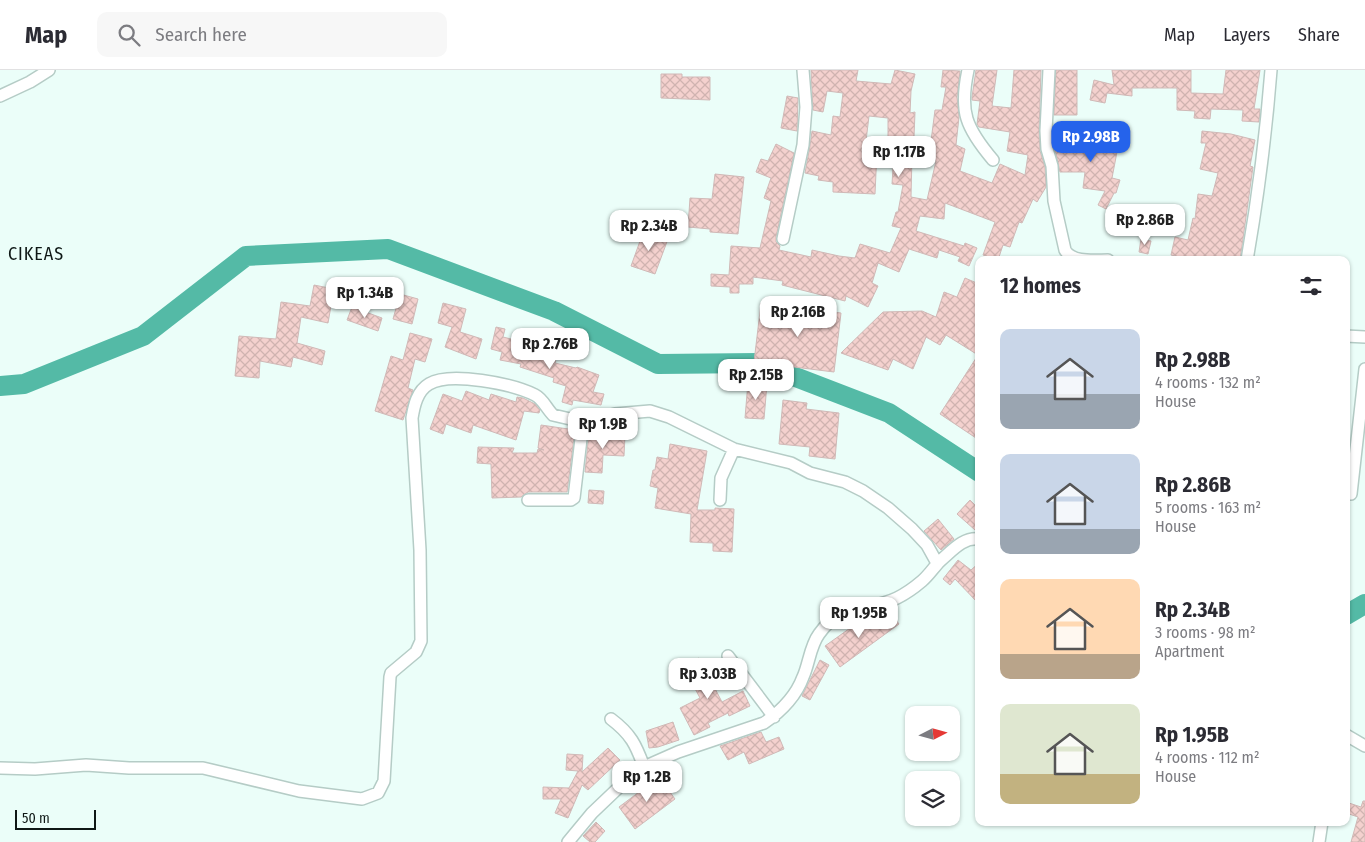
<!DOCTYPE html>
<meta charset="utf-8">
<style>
body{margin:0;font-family:"Fira Sans Condensed",sans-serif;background:#f7f7f7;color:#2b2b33;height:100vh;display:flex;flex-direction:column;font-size:19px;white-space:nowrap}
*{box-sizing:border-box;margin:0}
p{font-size:16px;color:#7c7c81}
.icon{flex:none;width:28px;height:28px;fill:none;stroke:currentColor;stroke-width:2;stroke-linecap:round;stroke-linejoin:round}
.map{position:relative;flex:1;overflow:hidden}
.panel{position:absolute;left:975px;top:186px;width:375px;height:570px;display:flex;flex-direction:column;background:#fff;border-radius:10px;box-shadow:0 1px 4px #0004}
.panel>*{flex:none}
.needle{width:32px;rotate:84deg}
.buttons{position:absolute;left:905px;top:636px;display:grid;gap:10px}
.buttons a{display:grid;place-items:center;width:55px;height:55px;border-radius:10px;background:#fff;box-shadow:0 1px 4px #0004;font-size:25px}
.scale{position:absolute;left:15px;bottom:12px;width:81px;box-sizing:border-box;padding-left:5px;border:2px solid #0f1816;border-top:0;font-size:14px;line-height:18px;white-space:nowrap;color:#0f1816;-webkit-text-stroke:4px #ebfef9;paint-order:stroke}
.price{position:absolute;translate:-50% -42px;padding:0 11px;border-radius:10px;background:#fff;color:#222;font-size:16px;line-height:32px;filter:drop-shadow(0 1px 2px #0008)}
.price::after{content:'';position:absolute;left:50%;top:30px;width:15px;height:11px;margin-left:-8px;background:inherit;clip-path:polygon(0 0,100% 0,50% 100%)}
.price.active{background:#2563eb;color:#fff}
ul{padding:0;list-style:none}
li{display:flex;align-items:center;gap:15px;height:125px;padding:0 25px}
li span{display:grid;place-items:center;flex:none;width:140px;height:100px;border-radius:10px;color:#555}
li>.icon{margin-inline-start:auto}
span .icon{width:60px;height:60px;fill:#fffc;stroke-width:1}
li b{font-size:21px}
h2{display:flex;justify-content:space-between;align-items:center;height:60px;padding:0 25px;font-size:21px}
header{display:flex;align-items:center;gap:30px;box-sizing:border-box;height:70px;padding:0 25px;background:#fff;border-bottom:1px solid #e1e1e2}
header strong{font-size:24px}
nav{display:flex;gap:28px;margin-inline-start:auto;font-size:18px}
.search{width:350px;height:45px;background:#f7f7f7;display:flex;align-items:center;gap:12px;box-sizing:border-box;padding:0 18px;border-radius:10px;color:#7c7c81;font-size:19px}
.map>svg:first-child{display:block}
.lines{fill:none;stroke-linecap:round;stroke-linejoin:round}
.river{stroke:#54baa6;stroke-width:20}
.building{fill:url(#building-cross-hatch);stroke:#d0b9b7;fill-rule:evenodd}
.minor-casing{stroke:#b5ccc6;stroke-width:14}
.minor{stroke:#fff;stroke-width:11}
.labels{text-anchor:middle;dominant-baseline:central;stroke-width:4.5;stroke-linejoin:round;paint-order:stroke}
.quarter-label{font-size:18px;letter-spacing:1px;fill:#0f1816;stroke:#ebfef9}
</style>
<header>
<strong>Map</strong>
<div class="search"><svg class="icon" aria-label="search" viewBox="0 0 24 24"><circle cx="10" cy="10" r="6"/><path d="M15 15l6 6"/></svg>Search here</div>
<nav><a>Map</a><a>Layers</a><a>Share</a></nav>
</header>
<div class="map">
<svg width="1365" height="772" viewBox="0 0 1365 772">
<defs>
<pattern id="building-cross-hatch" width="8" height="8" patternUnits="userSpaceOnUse" patternTransform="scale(1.25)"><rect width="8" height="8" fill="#f4d1ce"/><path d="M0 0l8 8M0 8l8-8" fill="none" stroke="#d0b3b0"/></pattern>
</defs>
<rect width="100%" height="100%" fill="#ebfef9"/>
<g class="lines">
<!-- river -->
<path class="river" d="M0 316 24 314 143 266 246 186 388 179 554 241 658 294 759 293 889 343 979 402
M1346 545 1365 534"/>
</g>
<!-- building -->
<path class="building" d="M811 0H858L856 11 891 14 895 0 915 4 911 21 910 43 915 42 914 67 931 71 935 40H942L946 17H941L943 0 960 1 957 27 959 47 956 75 965 79 960 101 992 113 1000 94 1025 105 1028 85 1007 81 1010 62 979 57 977 54 980 31 972 30V27L976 0H997L992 36 1011 38 1014 0H1041L1039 61 1040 81 1045 97 1046 117 1037 132 1033 129 1022 153 1019 152 1010 177 1003 175 998 190 983 185 995 152 945 133 944 149 920 146 916 161 964 176 965 173 977 178 969 196 958 191 960 187 939 180 937 188 909 179 899 202 878 193 872 213 878 216 868 237 846 226 845 231 782 215 783 211 753 207V214H739V223H730V217L711 216V204L729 205 731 176 760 178 771 131 764 128 771 108 756 102 761 89 768 91 776 74 794 83 776 167V172L780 176 779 180 811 187 812 180 839 186 855 188 860 174 890 183 901 158 892 156 896 142H898L903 115 892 114 894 82 877 81 875 124 833 122V112L818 110 819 106 805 103 810 76 812 61 831 65 833 46 840 47 843 23 827 21 823 42 813 40ZM869 46 888 48V72L866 71ZM912 86 936 91 927 130 911 127Z
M1056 0H1077V45H1054Z
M1112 0H1191V23L1223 24 1226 0H1260L1254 39H1260L1259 52 1242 51 1243 40 1211 39 1210 49 1194 48 1195 41 1177 40V18H1132V26L1107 23 1105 33 1090 30 1094 10 1114 15Z
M661 4H682V7H710V30L661 28Z
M787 26 798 28 797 61 781 58Z
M1202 61 1231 64 1255 70 1250 96 1253 97 1240 190H1193L1171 185 1175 167 1188 170 1193 148 1195 149 1198 124 1212 126 1218 103 1200 99 1206 73H1201Z
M1067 62H1077V70L1082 71 1083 63H1092V62L1109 64 1107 80 1117 82 1112 108 1120 110 1116 123H1114L1106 139 1098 135 1105 121 1083 118 1085 102H1060L1055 80H1066Z
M715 104 744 107 738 164 710 162V159L688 157 690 128 712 129Z
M644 160 668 169 655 204 631 196Z
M1141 169 1151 171 1148 184 1139 182Z
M965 208 979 214V370L940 344 978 285 946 265 940 275 926 267 913 299 893 289 888 300 841 283 883 242 922 241 936 247 944 222 957 227Z
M314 215 334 219 328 253 301 247 297 273 325 281 322 295 293 287 291 297 260 291 259 308 235 306 239 266 276 269 281 232 310 236Z
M400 224 418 229 412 254 393 249Z
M443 233 466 239 460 262 482 269 476 289 445 277 452 257 438 253Z
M761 233 841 243 834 302 754 292Z
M352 237 382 248 378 261 347 250Z
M496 257 505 259 503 267 519 271 518 275 556 288 555 293 576 298 577 297 599 305 593 322 604 324 601 335 573 330 572 335 562 332 566 316 553 312 554 308 520 297 521 294 500 290 502 282 491 279Z
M410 263 432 269 425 292 415 289 408 318 413 320 403 350 375 341 391 286 403 290Z
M748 312 767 314 764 349 745 348Z
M466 321 489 330 491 324 516 332 517 327 523 328 535 334 540 340 539 343 524 341 516 370 473 355 471 363 446 354 443 364 430 359 443 324 462 331Z
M783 330 807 333 806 339 839 343 835 389 809 386 810 377 779 374Z
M541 355 575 360 567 422H528L521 427 492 428 491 394 477 393 478 377 514 378 512 383H537L538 379 544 380 538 378Z
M589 363 625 365 624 386 603 385 602 403 585 402Z
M670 374 707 381 697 440H715V438L734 439 732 482 713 481V473L690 472 691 444 655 438 658 418 650 416 653 400H655L657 387 668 389Z
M589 420 604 421 603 434 588 433Z
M970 430 979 439V456L975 460 957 444Z
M938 449 954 469 941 480 924 461Z
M958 490 971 500 979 493V534L955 509 950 515 943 509Z
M891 543 899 554 840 597 825 576 860 551 863 555 873 548 877 554Z
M699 588 722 632 743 621 750 636 729 646 728 643 708 653 710 657 694 665 680 638 700 628 683 596Z
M820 590 829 595 810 630 802 626Z
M673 652 679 670 658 677 649 678 646 661Z
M761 662 766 672 779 667 784 679 749 694 744 682 728 690 720 676Z
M608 678 620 690 588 720 582 715 568 748 555 743 561 729H543V717L569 718 578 701 566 700 567 684 583 685 582 702Z
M659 707 675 729 635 759 619 737Z
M1363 731H1365V772H1351L1358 747 1346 743V732L1361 737Z
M596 752 605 761 595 772H590L583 766Z"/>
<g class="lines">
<!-- minor casing -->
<g class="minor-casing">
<path id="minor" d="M968 0C959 42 966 58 993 90
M1049 0 1046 61 1047 79 1052 96 1054 131 1065 180C1072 193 1095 190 1108 190
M0 26 30 12 49 0
M783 169 803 75 806 37 803 0
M1247 190C1258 127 1266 64 1271 0
M1346 266 1365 267
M1351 424 1365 299
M528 430H571L574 428 583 352
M720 430 721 408 734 379
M728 586 774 647
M611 649C631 664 636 675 644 697
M1346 665 1365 676
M0 698 35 699 86 695 129 698H203L299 721 362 729 378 723 384 711 390 607 391 603 416 582 421 571 420 480 412 348C414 336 417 321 429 314 450 301 513 314 535 325 543 329 546 338 553 345L583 352 615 344 650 341 669 347 734 379 791 393 810 403 845 412 863 421 888 438 912 459 927 475 937 493
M568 772 592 743 635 702 644 697 678 682 764 653C780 642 796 626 803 607 809 594 810 576 819 564 840 533 868 542 897 528 905 524 915 517 922 511 929 505 934 497 940 491 952 481 963 467 979 469
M1319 772 1322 752"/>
</g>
<!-- minor -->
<use href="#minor" class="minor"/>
</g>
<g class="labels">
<!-- quarter labels -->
<g class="quarter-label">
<text x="36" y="184">CIKEAS</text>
</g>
</g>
</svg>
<div class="buttons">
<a><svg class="needle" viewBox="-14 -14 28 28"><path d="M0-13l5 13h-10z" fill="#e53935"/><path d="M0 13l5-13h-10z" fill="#7c7c81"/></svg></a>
<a><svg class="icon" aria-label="layers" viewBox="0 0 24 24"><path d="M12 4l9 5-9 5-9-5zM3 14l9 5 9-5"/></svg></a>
</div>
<div class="scale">50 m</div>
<b class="price active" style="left:1091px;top:93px">Rp 2.98B</b>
<b class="price" style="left:899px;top:108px">Rp 1.17B</b>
<b class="price" style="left:1145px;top:176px">Rp 2.86B</b>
<b class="price" style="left:649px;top:182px">Rp 2.34B</b>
<b class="price" style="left:365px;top:249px">Rp 1.34B</b>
<b class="price" style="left:798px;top:268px">Rp 2.16B</b>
<b class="price" style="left:550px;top:300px">Rp 2.76B</b>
<b class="price" style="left:756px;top:331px">Rp 2.15B</b>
<b class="price" style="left:603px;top:380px">Rp 1.9B</b>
<b class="price" style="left:859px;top:569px">Rp 1.95B</b>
<b class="price" style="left:708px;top:630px">Rp 3.03B</b>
<b class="price" style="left:647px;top:733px">Rp 1.2B</b>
<section class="panel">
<h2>12 homes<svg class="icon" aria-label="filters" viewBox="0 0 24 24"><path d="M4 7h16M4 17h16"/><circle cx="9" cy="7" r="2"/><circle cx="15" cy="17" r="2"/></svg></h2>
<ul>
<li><span style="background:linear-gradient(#c9d6e8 65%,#9aa5b1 0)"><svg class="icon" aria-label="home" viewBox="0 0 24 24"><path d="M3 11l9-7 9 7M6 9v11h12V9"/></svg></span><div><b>Rp 2.98B</b><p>4 rooms · 132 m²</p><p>House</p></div></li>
<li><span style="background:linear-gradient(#c9d6e8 75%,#9aa5b1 0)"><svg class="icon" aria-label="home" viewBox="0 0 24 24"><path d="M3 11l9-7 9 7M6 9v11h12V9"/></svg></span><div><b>Rp 2.86B</b><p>5 rooms · 163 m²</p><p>House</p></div></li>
<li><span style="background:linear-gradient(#ffd9b3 75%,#b9a48a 0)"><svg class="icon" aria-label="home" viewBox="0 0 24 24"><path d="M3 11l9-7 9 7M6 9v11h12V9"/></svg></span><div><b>Rp 2.34B</b><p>3 rooms · 98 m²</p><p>Apartment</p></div></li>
<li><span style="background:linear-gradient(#dfe7d0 70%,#c2b280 0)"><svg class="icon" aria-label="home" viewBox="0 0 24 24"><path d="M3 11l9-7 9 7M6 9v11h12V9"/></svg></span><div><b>Rp 1.95B</b><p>4 rooms · 112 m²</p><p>House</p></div></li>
</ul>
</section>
</div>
